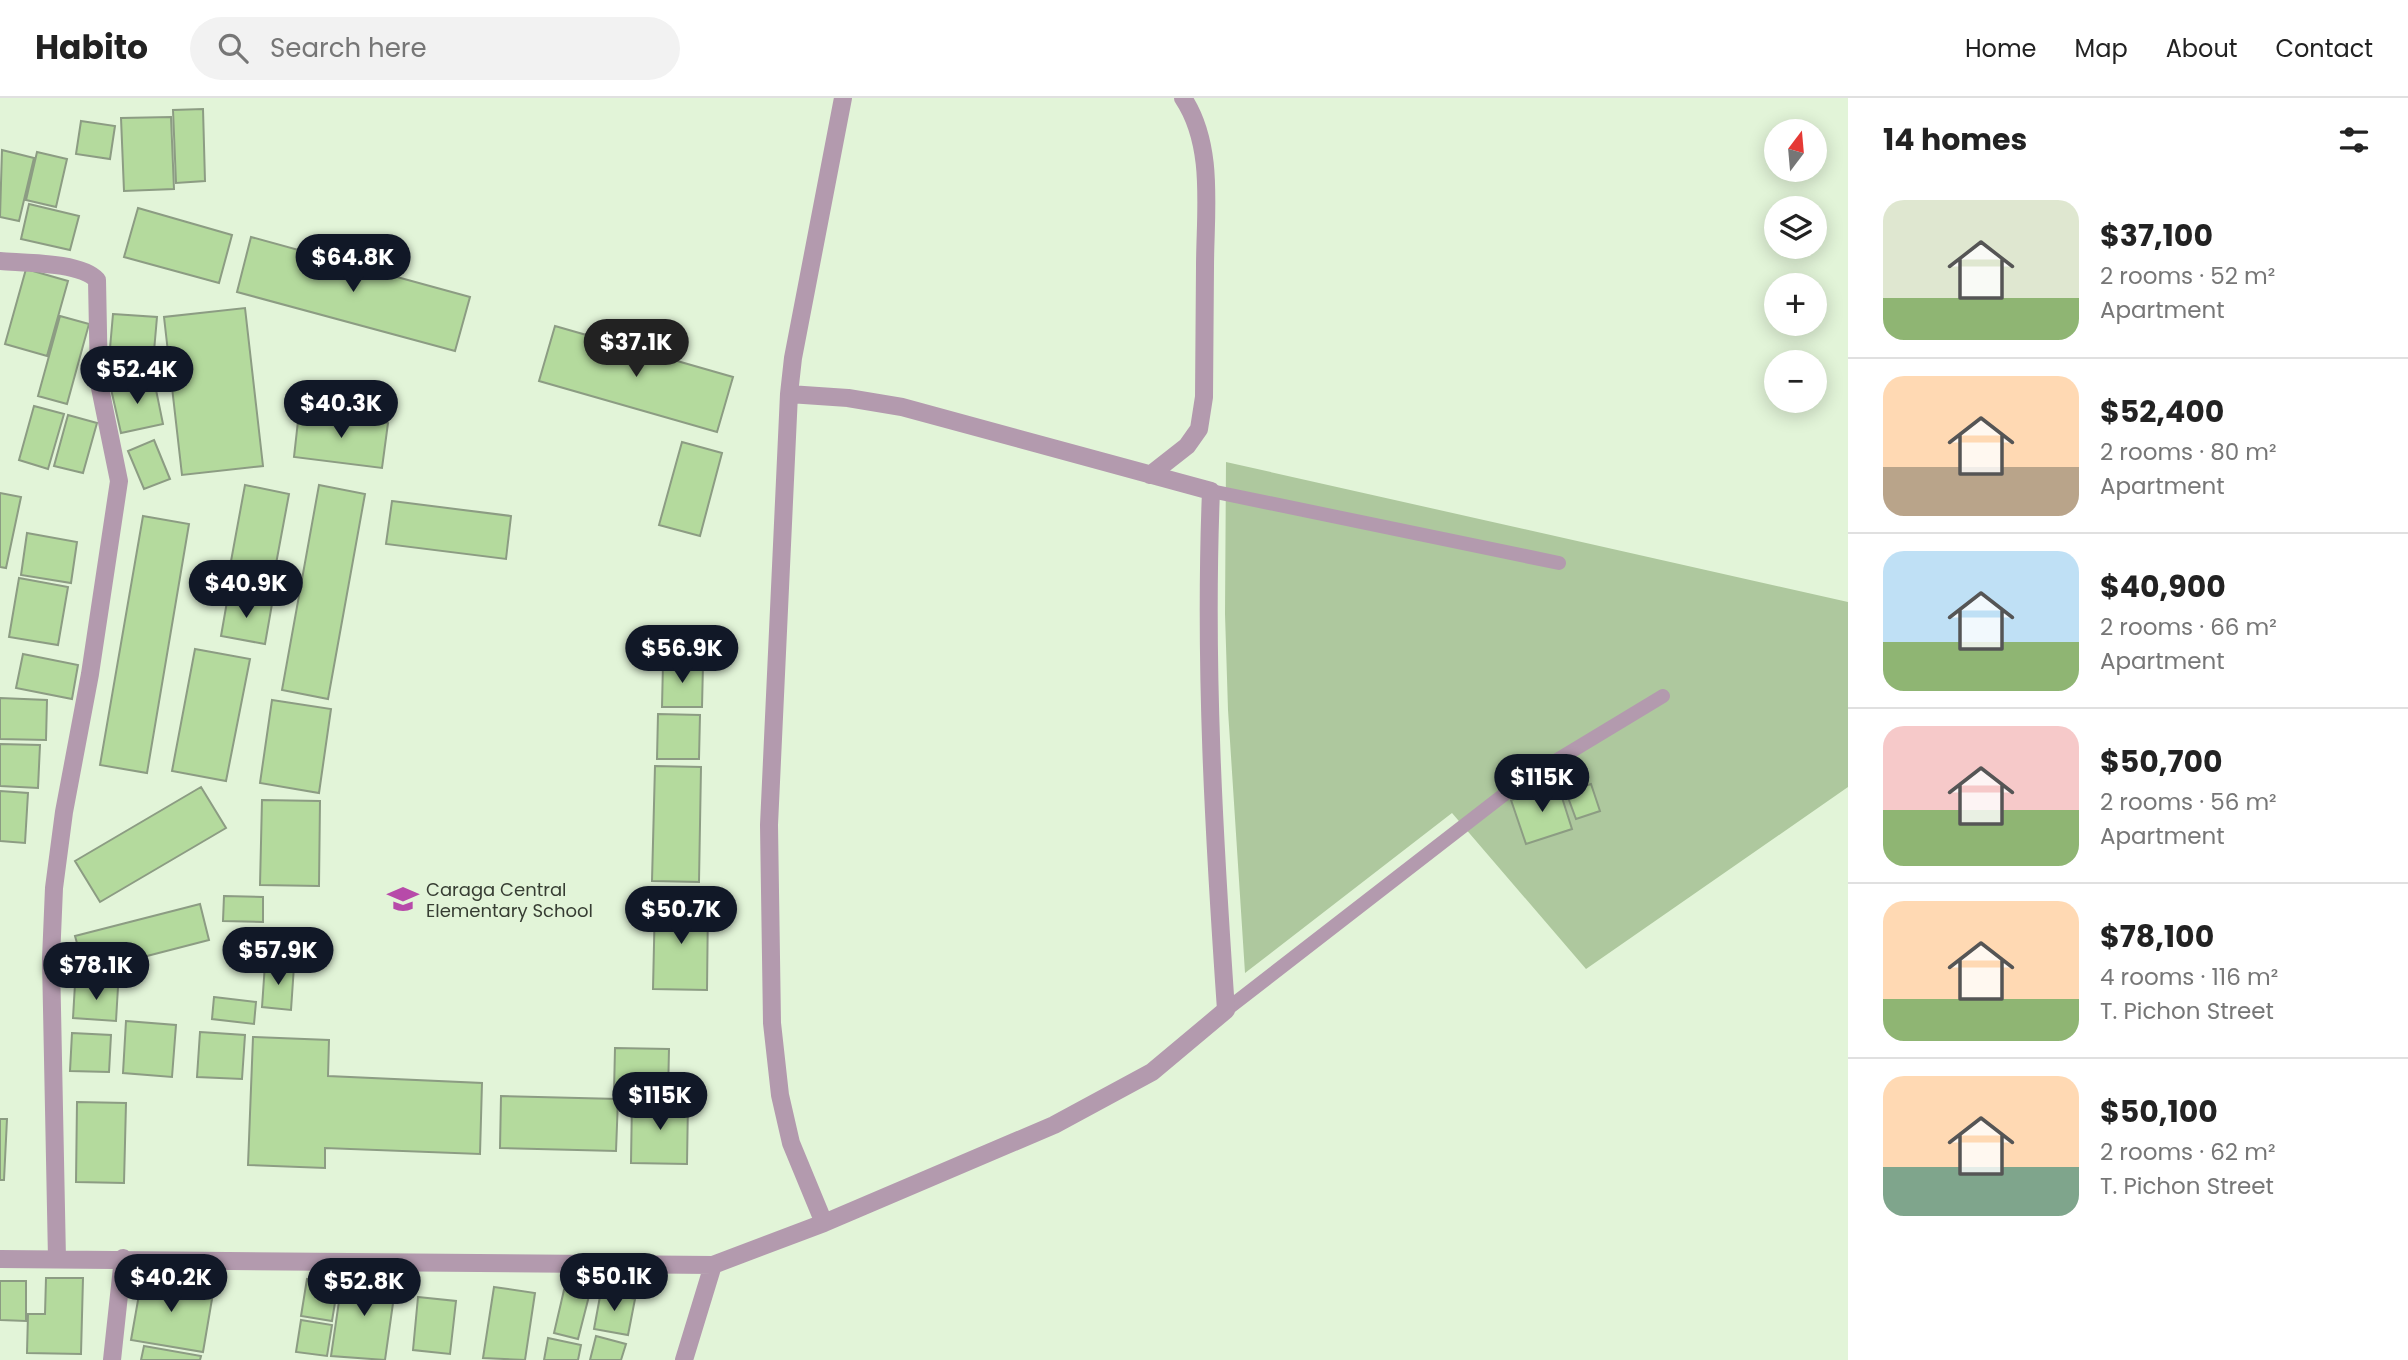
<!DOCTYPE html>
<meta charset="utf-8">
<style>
body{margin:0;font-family:Poppins,sans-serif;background:#f2f2f2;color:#222;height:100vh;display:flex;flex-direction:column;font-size:26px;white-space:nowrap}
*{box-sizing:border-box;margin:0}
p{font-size:23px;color:#767676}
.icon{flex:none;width:38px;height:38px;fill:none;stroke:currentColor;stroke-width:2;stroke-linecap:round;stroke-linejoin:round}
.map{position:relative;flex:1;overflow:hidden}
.sheet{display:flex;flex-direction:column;background:#fff;width:560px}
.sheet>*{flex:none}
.needle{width:46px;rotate:16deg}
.buttons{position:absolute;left:1764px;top:21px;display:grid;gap:14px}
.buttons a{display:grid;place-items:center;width:63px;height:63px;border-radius:50%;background:#fff;box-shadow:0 4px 18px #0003;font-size:35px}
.price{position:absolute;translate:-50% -60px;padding:0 16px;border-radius:24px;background:#111827;color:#fff;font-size:23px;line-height:46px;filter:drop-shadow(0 2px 4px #0008)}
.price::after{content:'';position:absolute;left:50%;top:42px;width:21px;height:16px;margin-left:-10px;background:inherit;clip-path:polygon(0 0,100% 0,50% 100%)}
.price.on{background:#222;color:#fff}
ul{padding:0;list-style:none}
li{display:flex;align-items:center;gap:21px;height:175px;padding:0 35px}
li+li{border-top:2px solid #e0e0e0}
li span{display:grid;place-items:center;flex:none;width:196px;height:140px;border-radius:21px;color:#555}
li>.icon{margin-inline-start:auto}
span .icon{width:84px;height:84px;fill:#fffc;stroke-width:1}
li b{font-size:30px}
h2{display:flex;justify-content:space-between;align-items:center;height:84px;padding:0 35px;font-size:30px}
header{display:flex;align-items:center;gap:42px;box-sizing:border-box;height:98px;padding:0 35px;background:#fff;border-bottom:2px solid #e0e0e0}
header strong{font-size:33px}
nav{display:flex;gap:38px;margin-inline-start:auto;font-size:24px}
.search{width:490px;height:63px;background:#f2f2f2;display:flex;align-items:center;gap:18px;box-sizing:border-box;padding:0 24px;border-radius:38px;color:#767676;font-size:26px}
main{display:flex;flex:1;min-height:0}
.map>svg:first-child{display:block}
.green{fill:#aec89e}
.building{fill:#b4da9d;stroke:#8c9c83;stroke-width:2}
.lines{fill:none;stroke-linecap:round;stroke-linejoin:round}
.lane{stroke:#b39aae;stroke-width:14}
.street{stroke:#b39aae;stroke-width:18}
.labels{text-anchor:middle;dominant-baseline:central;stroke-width:5;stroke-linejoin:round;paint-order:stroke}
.poi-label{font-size:18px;fill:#373d33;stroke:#e2f4d8;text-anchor:start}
</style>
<header>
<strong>Habito</strong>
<div class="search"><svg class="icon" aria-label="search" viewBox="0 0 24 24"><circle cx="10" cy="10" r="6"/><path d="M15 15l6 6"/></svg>Search here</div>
<nav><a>Home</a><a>Map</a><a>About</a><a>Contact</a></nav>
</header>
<main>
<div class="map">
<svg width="1848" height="1262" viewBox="0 0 1848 1262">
<rect width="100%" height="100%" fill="#e2f4d8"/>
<!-- green -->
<path class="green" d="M1226 364 1848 504V689L1586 871 1452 715 1245 875 1228 612 1225 516Z"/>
<!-- building -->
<path class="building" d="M203 11 205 83 176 85 173 12Z
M171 19 174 91 124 93 121 20Z
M81 23 115 28 110 61 76 56Z
M2 52 34 60 19 123 0 119Z
M37 54 67 61 56 109 26 102Z
M29 106 79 118 70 152 21 141Z
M138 110 232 137 219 185 124 159Z
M251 139 470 199 455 253 237 194Z
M26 171 68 183 47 258 5 246Z
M245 210 263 368 182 377 164 219Z
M113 216 157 219 152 276 108 273Z
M60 218 89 226 67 306 38 298Z
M555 228 733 279 717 334 539 283Z
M154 282 163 326 121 335 111 291Z
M34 308 64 316 48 371 19 362Z
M299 314 388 325 382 370 294 359Z
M68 317 97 325 83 375 54 368Z
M154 342 170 381 144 391 128 353Z
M682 344 722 355 700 438 659 427Z
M245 387 289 396 273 482 229 474Z
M319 387 365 396 328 601 282 592Z
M0 395 21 399 6 470 0 469Z
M392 403 511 418 506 461 386 446Z
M143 418 189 426 147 675 100 667Z
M27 435 77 444 71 485 21 477Z
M19 480 68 489 58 547 9 539Z
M228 498 272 506 265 546 221 538Z
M195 551 250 561 226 683 172 673Z
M23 556 78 567 72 601 16 590Z
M663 565 703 566 702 609H662Z
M0 600 47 602 46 642 0 641Z
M272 602 331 611 319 695 260 685Z
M658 616 700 617 699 661H657Z
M0 646 40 647 38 690 0 688Z
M655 668 701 669 699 784 652 783Z
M1591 686 1600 713 1576 721 1566 694Z
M1558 687 1572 731 1526 746 1511 702Z
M201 689 226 730 100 804 75 763Z
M0 693 28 695 25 745 0 743Z
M262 702 320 703 319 788 260 787Z
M224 798 263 799V824L223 823Z
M655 803 708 804 707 892 653 891Z
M200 806 209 842 85 874 75 838Z
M265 866 294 868 291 912 262 909Z
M75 886 118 889 116 923 73 920Z
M214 899 256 904 254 926 212 921Z
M126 923 176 927 172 979 123 975Z
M200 934 245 937 242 981 197 979Z
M72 935 111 937 109 974 70 973Z
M253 939 329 942 328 978 482 985 480 1056 325 1050V1070L248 1067Z
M615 950 669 951 668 997 614 995Z
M501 998 618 1001 616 1053 500 1050Z
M632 1002 688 1003 687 1066 631 1065Z
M77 1004 126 1005 124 1085 76 1084Z
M0 1021H7L4 1082H0Z
M143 1174 177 1180 175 1187 200 1192 198 1199 212 1201 203 1254 131 1242Z
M343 1176 396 1184 385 1262 331 1258Z
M46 1180H83L81 1256 27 1255 28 1216H45Z
M307 1181 338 1186 332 1223 301 1218Z
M0 1183H26V1223L0 1222Z
M494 1189 535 1195 525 1262 483 1260Z
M564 1192 589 1198 578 1241 554 1235Z
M601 1193 635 1201 628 1237 594 1231Z
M418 1199 456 1203 450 1256 413 1252Z
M301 1222 332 1227 327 1258 296 1254Z
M596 1238 626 1246 621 1262H590Z
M548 1240 581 1247 578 1262H544Z
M144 1248 201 1258 200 1262H141Z"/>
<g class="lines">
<!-- lane -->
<path class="lane" d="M1211 393 1559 465
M1226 912 1519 685 1663 598"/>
<!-- street -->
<path class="street" d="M0 163C25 165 81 164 97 182L99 285 119 383 90 576 64 714 54 790 51 861 57 1161
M1150 377 1187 348 1199 331 1204 299C1204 255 1205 212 1205 169 1205 114 1215 48 1183 0
M824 1125 791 1045 780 997 772 925 769 727 789 296 793 260 843 0
M0 1161 713 1167 824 1125 1054 1027 1152 974 1226 912C1214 739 1204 567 1211 393L902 309 848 300 789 296
M112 1262 123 1160
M684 1262 713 1167"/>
</g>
<!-- icons -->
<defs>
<g id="school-bare" transform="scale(2.415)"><path d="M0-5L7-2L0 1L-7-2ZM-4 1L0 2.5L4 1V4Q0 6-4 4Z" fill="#b74aa9" stroke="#e2f4d8" stroke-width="2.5" paint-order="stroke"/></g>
</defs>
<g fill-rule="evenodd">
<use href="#school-bare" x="403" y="801"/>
</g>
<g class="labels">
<!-- poi labels -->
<g class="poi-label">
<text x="426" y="791">Caraga Central<tspan x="426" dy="21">Elementary School</tspan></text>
</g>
</g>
</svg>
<div class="buttons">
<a><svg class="needle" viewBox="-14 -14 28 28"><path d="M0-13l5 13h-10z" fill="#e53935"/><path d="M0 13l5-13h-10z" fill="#767676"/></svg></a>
<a><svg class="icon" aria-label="layers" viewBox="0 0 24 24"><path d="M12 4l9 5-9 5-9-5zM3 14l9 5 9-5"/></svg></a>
<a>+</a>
<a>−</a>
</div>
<b class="price" style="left:353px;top:196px">$64.8K</b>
<b class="price on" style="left:636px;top:281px">$37.1K</b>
<b class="price" style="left:137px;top:308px">$52.4K</b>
<b class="price" style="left:341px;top:342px">$40.3K</b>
<b class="price" style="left:246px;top:522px">$40.9K</b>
<b class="price" style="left:682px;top:587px">$56.9K</b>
<b class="price" style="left:1542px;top:716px">$115K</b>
<b class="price" style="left:681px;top:848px">$50.7K</b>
<b class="price" style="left:278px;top:889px">$57.9K</b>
<b class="price" style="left:96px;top:904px">$78.1K</b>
<b class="price" style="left:660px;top:1034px">$115K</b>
<b class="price" style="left:614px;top:1215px">$50.1K</b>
<b class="price" style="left:171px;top:1216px">$40.2K</b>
<b class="price" style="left:364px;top:1220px">$52.8K</b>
</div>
<section class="sheet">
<h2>14 homes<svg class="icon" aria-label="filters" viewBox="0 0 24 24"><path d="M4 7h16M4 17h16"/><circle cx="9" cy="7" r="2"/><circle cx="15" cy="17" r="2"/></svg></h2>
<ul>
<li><span style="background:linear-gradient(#dfe7d0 70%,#8fb573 0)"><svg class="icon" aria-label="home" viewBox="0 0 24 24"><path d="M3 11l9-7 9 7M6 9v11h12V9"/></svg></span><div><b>$37,100</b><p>2 rooms · 52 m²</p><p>Apartment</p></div></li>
<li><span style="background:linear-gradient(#ffd9b3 65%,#b9a48a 0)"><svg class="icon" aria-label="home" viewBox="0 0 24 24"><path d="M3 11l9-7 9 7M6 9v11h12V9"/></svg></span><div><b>$52,400</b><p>2 rooms · 80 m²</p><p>Apartment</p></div></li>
<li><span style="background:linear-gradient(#bfe0f5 65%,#8fb573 0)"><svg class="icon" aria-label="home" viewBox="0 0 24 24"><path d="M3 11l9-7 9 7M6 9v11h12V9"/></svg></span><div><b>$40,900</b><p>2 rooms · 66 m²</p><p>Apartment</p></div></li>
<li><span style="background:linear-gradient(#f6c9c9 60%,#8fb573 0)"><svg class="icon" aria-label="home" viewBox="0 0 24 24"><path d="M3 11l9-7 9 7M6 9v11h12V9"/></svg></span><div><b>$50,700</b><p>2 rooms · 56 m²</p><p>Apartment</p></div></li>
<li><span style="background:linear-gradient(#ffd9b3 70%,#8fb573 0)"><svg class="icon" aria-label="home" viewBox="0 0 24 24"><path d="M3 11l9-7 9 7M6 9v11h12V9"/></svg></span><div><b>$78,100</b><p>4 rooms · 116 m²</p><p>T. Pichon Street</p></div></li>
<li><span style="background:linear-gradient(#ffd9b3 65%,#7fa58c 0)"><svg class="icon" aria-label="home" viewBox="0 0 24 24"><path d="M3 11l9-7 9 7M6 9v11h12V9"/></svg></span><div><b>$50,100</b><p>2 rooms · 62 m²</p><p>T. Pichon Street</p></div></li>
</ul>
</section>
</main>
